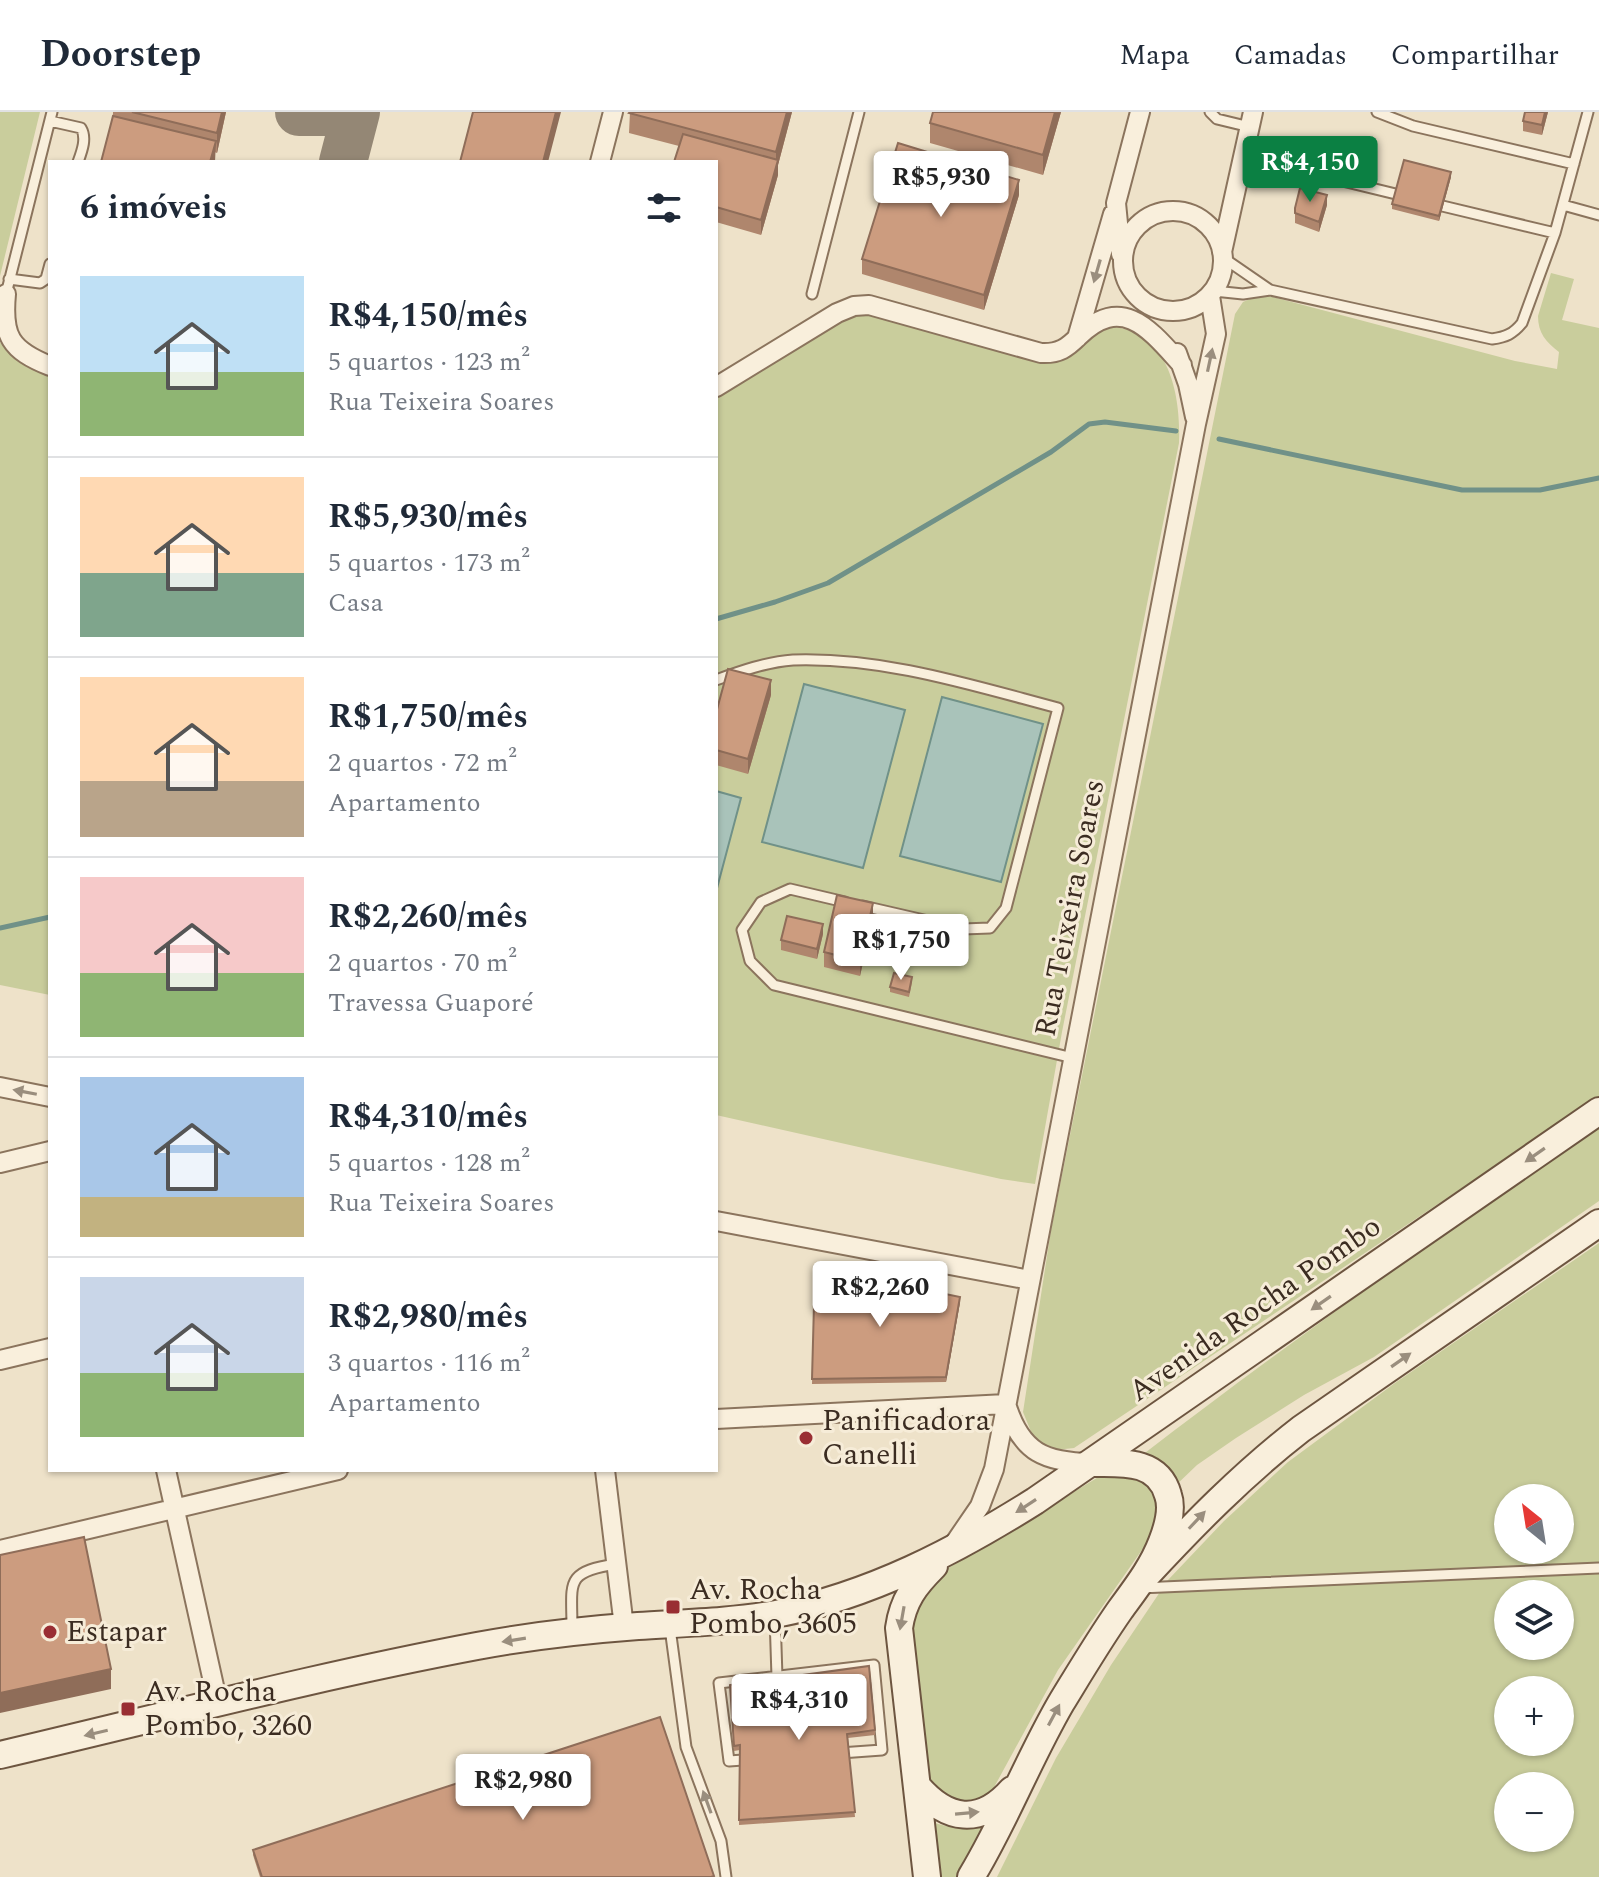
<!DOCTYPE html>
<html lang="pt">
<meta charset="utf-8">
<style>
body{margin:0;font-family:Spectral,serif;background:#f2f2f3;color:#1f2937;height:100vh;display:flex;flex-direction:column;font-size:30px;white-space:nowrap}
*{box-sizing:border-box;margin:0}
p{font-size:26px;color:#747a83}
.icon{flex:none;width:44px;height:44px;fill:none;stroke:currentColor;stroke-width:2;stroke-linecap:round;stroke-linejoin:round}
.map{position:relative;flex:1;overflow:hidden}
.drawer{position:absolute;left:48px;top:48px;width:670px;height:1312px;display:flex;flex-direction:column;background:#fff;border-radius:0px;box-shadow:0 2px 6px #0004}
.drawer>*{flex:none}
.needle{width:52px;rotate:330deg}
.buttons{position:absolute;left:1494px;top:1372px;display:grid;gap:16px}
.buttons a{display:grid;place-items:center;width:80px;height:80px;border-radius:50%;background:#fff;box-shadow:0 2px 6px #0004;font-size:40px}
.price{position:absolute;translate:-50% -68px;padding:0 18px;border-radius:8px;background:#fff;color:#222;font-size:26px;line-height:52px;filter:drop-shadow(0 2px 4px #0008)}
.price::after{content:'';position:absolute;left:50%;top:48px;width:24px;height:18px;margin-left:-12px;background:inherit;clip-path:polygon(0 0,100% 0,50% 100%)}
.price.on{background:#0b8043;color:#fff}
ul{padding:0;list-style:none}
li{display:flex;align-items:center;gap:24px;height:200px;padding:0 32px}
li+li{border-top:2px solid #e0e1e3}
li span{display:grid;place-items:center;flex:none;width:224px;height:160px;border-radius:0px;color:#555}
li>.icon{margin-inline-start:auto}
span .icon{width:96px;height:96px;fill:#fffc;stroke-width:1}
li b{font-size:34px}
h2{display:flex;justify-content:space-between;align-items:center;height:96px;padding:0 32px;font-size:34px}
header{display:flex;align-items:center;gap:48px;box-sizing:border-box;height:112px;padding:0 40px;background:#fff;border-bottom:2px solid #e0e1e3}
header strong{font-size:38px}
nav{display:flex;gap:44px;margin-inline-start:auto;font-size:28px}
.map>svg:first-child{display:block}
.green{fill:#c9cd9c;fill-rule:evenodd}
.water{fill:#a9c3ba;stroke:#709188;stroke-width:2}
.lines{fill:none;stroke-linecap:round;stroke-linejoin:round}
.stream{stroke:#709188;stroke-width:5}
.taxiway{stroke:#948775;stroke-width:48}
.lane-casing{stroke:#8b745d;stroke-width:13}
.street-casing{stroke:#8b745d;stroke-width:22}
.secondary-casing{stroke:#6d5540;stroke-width:30}
.lane{stroke:#f9efdc;stroke-width:9}
.street{stroke:#f9efdc;stroke-width:18}
.secondary{stroke:#f9efdc;stroke-width:26}
.wall{fill:#af866d}
.shaded-wall{fill:#8f6d59}
.building{fill:#cc9c7f;stroke:#8f6d59;stroke-width:2}
.oneway{fill:#9a8e7e}
.poi-dot{fill:#992e33;stroke:#f6ecd8;stroke-width:3}
.labels{text-anchor:middle;dominant-baseline:central;stroke-width:6;stroke-linejoin:round;paint-order:stroke}
.street-label{font-size:30px;fill:#3b2c21;stroke:#f6ecd8}
.poi-label{font-size:30px;fill:#3b2c21;stroke:#f6ecd8;text-anchor:start}
</style>
<header>
<strong>Doorstep</strong>
<nav><a>Mapa</a><a>Camadas</a><a>Compartilhar</a></nav>
</header>
<div class="map">
<svg width="1599" height="1765" viewBox="0 0 1599 1765">
<rect width="100%" height="100%" fill="#eee2c9"/>
<!-- green -->
<path class="green" d="M0 0H40L0 164Z
M1551 161 1574 167 1562 208 1599 216V984L1074 1336 1055 1338 1034 1327 1023 1300 1051 1118 1235 202 1243 190 1261 182 1515 249 1557 257 1559 240C1546 230 1538 221 1538 204Z
M867 202 1039 251C1060 250 1071 242 1087 227 1090 224 1096 217 1100 215 1107 213 1118 215 1125 217 1172 229 1181 290 1179 331L1062 920 1035 1072 1001 1067 716 1003V285L839 210 854 203Z
M0 230C14 248 28 254 50 260V883L0 873Z
M1599 1015V1089L1374 1245 1304 1283 1236 1326 1197 1353 1173 1376 1141 1344C1290 1229 1444 1121 1599 1015Z
M1599 1131V1765H997L1056 1646 1111 1553 1168 1468 1224 1409 1288 1350 1395 1271ZM1508 1386H1560V1438H1508ZM1508 1482H1560V1534H1508ZM1508 1578H1560V1630H1508ZM1508 1674H1560V1726H1508Z
M1105 1361 1148 1368 1160 1392 1151 1425 1058 1558 992 1679 981 1689 962 1692 948 1689 929 1669 904 1527 918 1477 942 1460Z
M927 1708C948 1717 964 1716 986 1711L957 1765H933Z"/>
<!-- water -->
<path class="water" d="M804 572 905 598 863 756 762 730Z
M942 585 1043 612 1001 770 900 744Z
M716 679 741 686 716 780Z"/>
<g class="lines">
<!-- stream -->
<path class="stream" d="M1219 327 1462 378H1540L1599 366
M716 507 775 490 828 471 1051 340 1089 312 1105 310 1176 319
M0 816 50 805"/>
<!-- taxiway -->
<path class="taxiway" d="M299 0H325
M343 50 356 0"/>
<!-- lane casing -->
<g class="lane-casing">
<path id="lane" d="M1210 0 1217 7 1250 15
M1377 0 1413 14 1574 52
M50 9 81 16C87 26 82 39 78 50
M1244 45 1404 84
M1434 92 1555 121
M1563 93 1599 103
M1222 145 1270 178
M9 167 40 171 46 167 50 152
M1214 179 1243 182 1270 178 1492 227C1506 225 1513 222 1522 211L1555 121 1588 0
M6 182 52 0
M812 182 859 0
M716 568C741 559 766 550 793 548 884 545 971 573 1058 596L1006 796 990 816 963 817 863 794
M845 790 790 777 761 790 742 818 750 849 774 873 1073 946
M1140 1476 1599 1456
M775 1504 777 1565
M670 1516 686 1635 721 1729 726 1765
M572 1517C572 1470 564 1460 616 1452
M874 1553 882 1638 729 1649 719 1571Z"/>
</g>
<!-- street casing -->
<g class="street-casing">
<path id="street" d="M600 50 613 0
M1123 149a50 50 0 1 1 100 0a50 50 0 1 1-100 0Z
M1222 140 1253 0
M1121 142 1116 91 1140 0
M6 182C2 224 10 238 50 254
M1077 226 1113 102
M1177 241 1188 272 1195 305
M716 275 837 201 854 194 869 193 1041 241C1059 242 1067 236 1079 224 1123 181 1151 219 1182 253
M0 975 50 985
M0 1051 50 1039
M716 1109 1030 1168
M0 1248 50 1236
M1007 1295C1022 1341 1045 1350 1091 1351
M716 1307 1006 1292
M166 1358 218 1592
M605 1358 624 1515
M954 1432 980 1394 994 1357 1196 312 1216 222 1210 184
M0 1438 338 1358"/>
</g>
<!-- secondary casing -->
<g class="secondary-casing">
<path id="secondary" d="M1144 1466C1194 1412 1243 1362 1301 1317L1599 1111
M0 1643C158 1606 317 1564 477 1534 530 1524 584 1518 638 1514 684 1511 731 1510 776 1502 871 1483 954 1440 1035 1389L1599 999
M917 1674C947 1709 980 1714 1012 1678
M927 1765 899 1516C903 1488 915 1473 934 1454
M971 1765C1005 1709 1028 1648 1061 1591 1080 1560 1099 1528 1120 1498 1136 1476 1152 1456 1162 1430 1167 1417 1173 1397 1168 1383 1158 1347 1121 1351 1091 1351"/>
</g>
<!-- lane -->
<use href="#lane" class="lane"/>
<!-- street -->
<use href="#street" class="street"/>
<!-- secondary -->
<use href="#secondary" class="secondary"/>
</g>
<!-- wall -->
<path class="wall" d="M113 0H226L217 41 113 4Z
M630 0H792L778 53V63L761 123 716 110V50L679 34 629 21Z
M1061 0 1043 63 930 31V11Z
M1548 0 1542 23 1523 19V9Z
M1451 65 1439 109 1392 97V92Z
M1019 83 984 198 862 162V147Z
M1327 93 1319 120 1295 111V96Z
M771 583 748 662 716 653V601Z
M873 806 860 864 824 855V840Z
M823 822 817 847 781 838V828Z
M912 825H935L932 835 912 830Z
M959 834 956 845 938 840V835Z
M912 870 909 885 890 880V875Z
M815 1155 960 1190 946 1270 812 1272Z
M730 1573 875 1618V1623L848 1626 855 1705 739 1713 740 1638 734 1639Z
M253 1738 714 1765H260L253 1743Z"/>
<!-- shaded-wall -->
<path class="shaded-wall" d="M222 0H226L217 41V21Z
M556 0H561L548 50H543Z
M787 0H792L778 53V63L761 123V108L776 55V40Z
M1055 0H1061L1043 63V43Z
M1545 0H1548L1542 23V13Z
M216 29 215 50H210Z
M1451 60V65L1439 109V104Z
M1019 68V83L984 198V183Z
M1327 83V93L1319 120V110Z
M771 568V583L748 662V647Z
M873 791V806L860 864V849Z
M823 812V822L817 847V837Z
M960 1185V1190L946 1270V1265Z
M111 1557V1577L0 1601V1581Z"/>
<!-- building -->
<path class="building" d="M132 0H222L217 21Z
M473 0H556L543 50H460Z
M630 0H787L776 40 629 1Z
M933 0H1055L1043 43 930 11Z
M1525 0H1545L1542 13 1523 9Z
M113 4 216 29 210 50H101Z
M683 22 778 48 761 108 716 95V50H674Z
M898 31 1019 68 984 183 862 147Z
M1404 48 1451 60 1439 104 1392 92Z
M1300 76 1327 83 1319 110 1295 101V96Z
M728 557 771 568 748 647 716 638V601Z
M837 783 873 791 860 849 824 840Z
M787 804 823 812 817 837 781 828Z
M915 814 935 820 932 830 912 825Z
M941 824 959 829 956 840 938 835Z
M894 861 912 865 909 880 890 875Z
M815 1155 960 1185 946 1265 812 1267Z
M84 1425 111 1557 0 1581V1443Z
M869 1554 875 1618 847 1622 855 1700 739 1708 740 1633 734 1634 730 1573Z
M660 1605 714 1764 711 1765H262L253 1738Z"/>
<!-- one-way arrows -->
<defs><path id="oneway-solid" d="M-6-.8H1V-3.2L6.5 0L1 3.2V.8H-6Z" transform="scale(2)"/></defs>
<g class="oneway">
<use href="#oneway-solid" transform="translate(1097 159) rotate(106)"/>
<use href="#oneway-solid" transform="translate(1210 248) rotate(-78)"/>
<use href="#oneway-solid" transform="translate(25 980) rotate(-169)"/>
<use href="#oneway-solid" transform="translate(1535 1043) rotate(145)"/>
<use href="#oneway-solid" transform="translate(1321 1191) rotate(145)"/>
<use href="#oneway-solid" transform="translate(1401 1248) rotate(-35)"/>
<use href="#oneway-solid" transform="translate(1026 1394) rotate(147)"/>
<use href="#oneway-solid" transform="translate(1197 1408) rotate(-47)"/>
<use href="#oneway-solid" transform="translate(902 1506) rotate(100)"/>
<use href="#oneway-solid" transform="translate(514 1528) rotate(171)"/>
<use href="#oneway-solid" transform="translate(1054 1603) rotate(-62)"/>
<use href="#oneway-solid" transform="translate(96 1621) rotate(167)"/>
<use href="#oneway-solid" transform="translate(707 1690) rotate(-110)"/>
<use href="#oneway-solid" transform="translate(967 1701) rotate(-5)"/>
</g>
<!-- markers -->
<g class="poi-dot">
<circle cx="806" cy="1326" r="8"/>
<rect x="665" y="1487" width="16" height="16" rx="4"/>
<circle cx="50" cy="1520" r="8"/>
<rect x="120" y="1589" width="16" height="16" rx="4"/>
</g>
<g class="labels">
<!-- street labels -->
<g class="street-label">
<text transform="translate(1070 796) rotate(-79)">Rua Teixeira Soares</text>
<text transform="translate(1255 1197) rotate(-35)">Avenida Rocha Pombo</text>
</g>
<!-- poi labels -->
<g class="poi-label">
<text x="822" y="1309">Panificadora<tspan x="822" dy="34">Canelli</tspan></text>
<text x="689" y="1478">Av. Rocha<tspan x="689" dy="34">Pombo, 3605</tspan></text>
<text x="66" y="1520">Estapar</text>
<text x="144" y="1580">Av. Rocha<tspan x="144" dy="34">Pombo, 3260</tspan></text>
</g>
</g>
</svg>
<div class="buttons">
<a><svg class="needle" viewBox="-14 -14 28 28"><path d="M0-13l5 13h-10z" fill="#e53935"/><path d="M0 13l5-13h-10z" fill="#747a83"/></svg></a>
<a><svg class="icon" aria-label="layers" viewBox="0 0 24 24"><path d="M12 4l9 5-9 5-9-5zM3 14l9 5 9-5"/></svg></a>
<a>+</a>
<a>−</a>
</div>
<b class="price on" style="left:1310px;top:92px">R$4,150</b>
<b class="price" style="left:941px;top:107px">R$5,930</b>
<b class="price" style="left:901px;top:870px">R$1,750</b>
<b class="price" style="left:880px;top:1217px">R$2,260</b>
<b class="price" style="left:799px;top:1630px">R$4,310</b>
<b class="price" style="left:523px;top:1710px">R$2,980</b>
<section class="drawer">
<h2>6 imóveis<svg class="icon" aria-label="filters" viewBox="0 0 24 24"><path d="M4 7h16M4 17h16"/><circle cx="9" cy="7" r="2"/><circle cx="15" cy="17" r="2"/></svg></h2>
<ul>
<li><span style="background:linear-gradient(#bfe0f5 60%,#8fb573 0)"><svg class="icon" aria-label="home" viewBox="0 0 24 24"><path d="M3 11l9-7 9 7M6 9v11h12V9"/></svg></span><div><b>R$4,150/mês</b><p>5 quartos · 123 m²</p><p>Rua Teixeira Soares</p></div></li>
<li><span style="background:linear-gradient(#ffd9b3 60%,#7fa58c 0)"><svg class="icon" aria-label="home" viewBox="0 0 24 24"><path d="M3 11l9-7 9 7M6 9v11h12V9"/></svg></span><div><b>R$5,930/mês</b><p>5 quartos · 173 m²</p><p>Casa</p></div></li>
<li><span style="background:linear-gradient(#ffd9b3 65%,#b9a48a 0)"><svg class="icon" aria-label="home" viewBox="0 0 24 24"><path d="M3 11l9-7 9 7M6 9v11h12V9"/></svg></span><div><b>R$1,750/mês</b><p>2 quartos · 72 m²</p><p>Apartamento</p></div></li>
<li><span style="background:linear-gradient(#f6c9c9 60%,#8fb573 0)"><svg class="icon" aria-label="home" viewBox="0 0 24 24"><path d="M3 11l9-7 9 7M6 9v11h12V9"/></svg></span><div><b>R$2,260/mês</b><p>2 quartos · 70 m²</p><p>Travessa Guaporé</p></div></li>
<li><span style="background:linear-gradient(#a9c7e8 75%,#c2b280 0)"><svg class="icon" aria-label="home" viewBox="0 0 24 24"><path d="M3 11l9-7 9 7M6 9v11h12V9"/></svg></span><div><b>R$4,310/mês</b><p>5 quartos · 128 m²</p><p>Rua Teixeira Soares</p></div></li>
<li><span style="background:linear-gradient(#c9d6e8 60%,#8fb573 0)"><svg class="icon" aria-label="home" viewBox="0 0 24 24"><path d="M3 11l9-7 9 7M6 9v11h12V9"/></svg></span><div><b>R$2,980/mês</b><p>3 quartos · 116 m²</p><p>Apartamento</p></div></li>
</ul>
</section>
</div>
